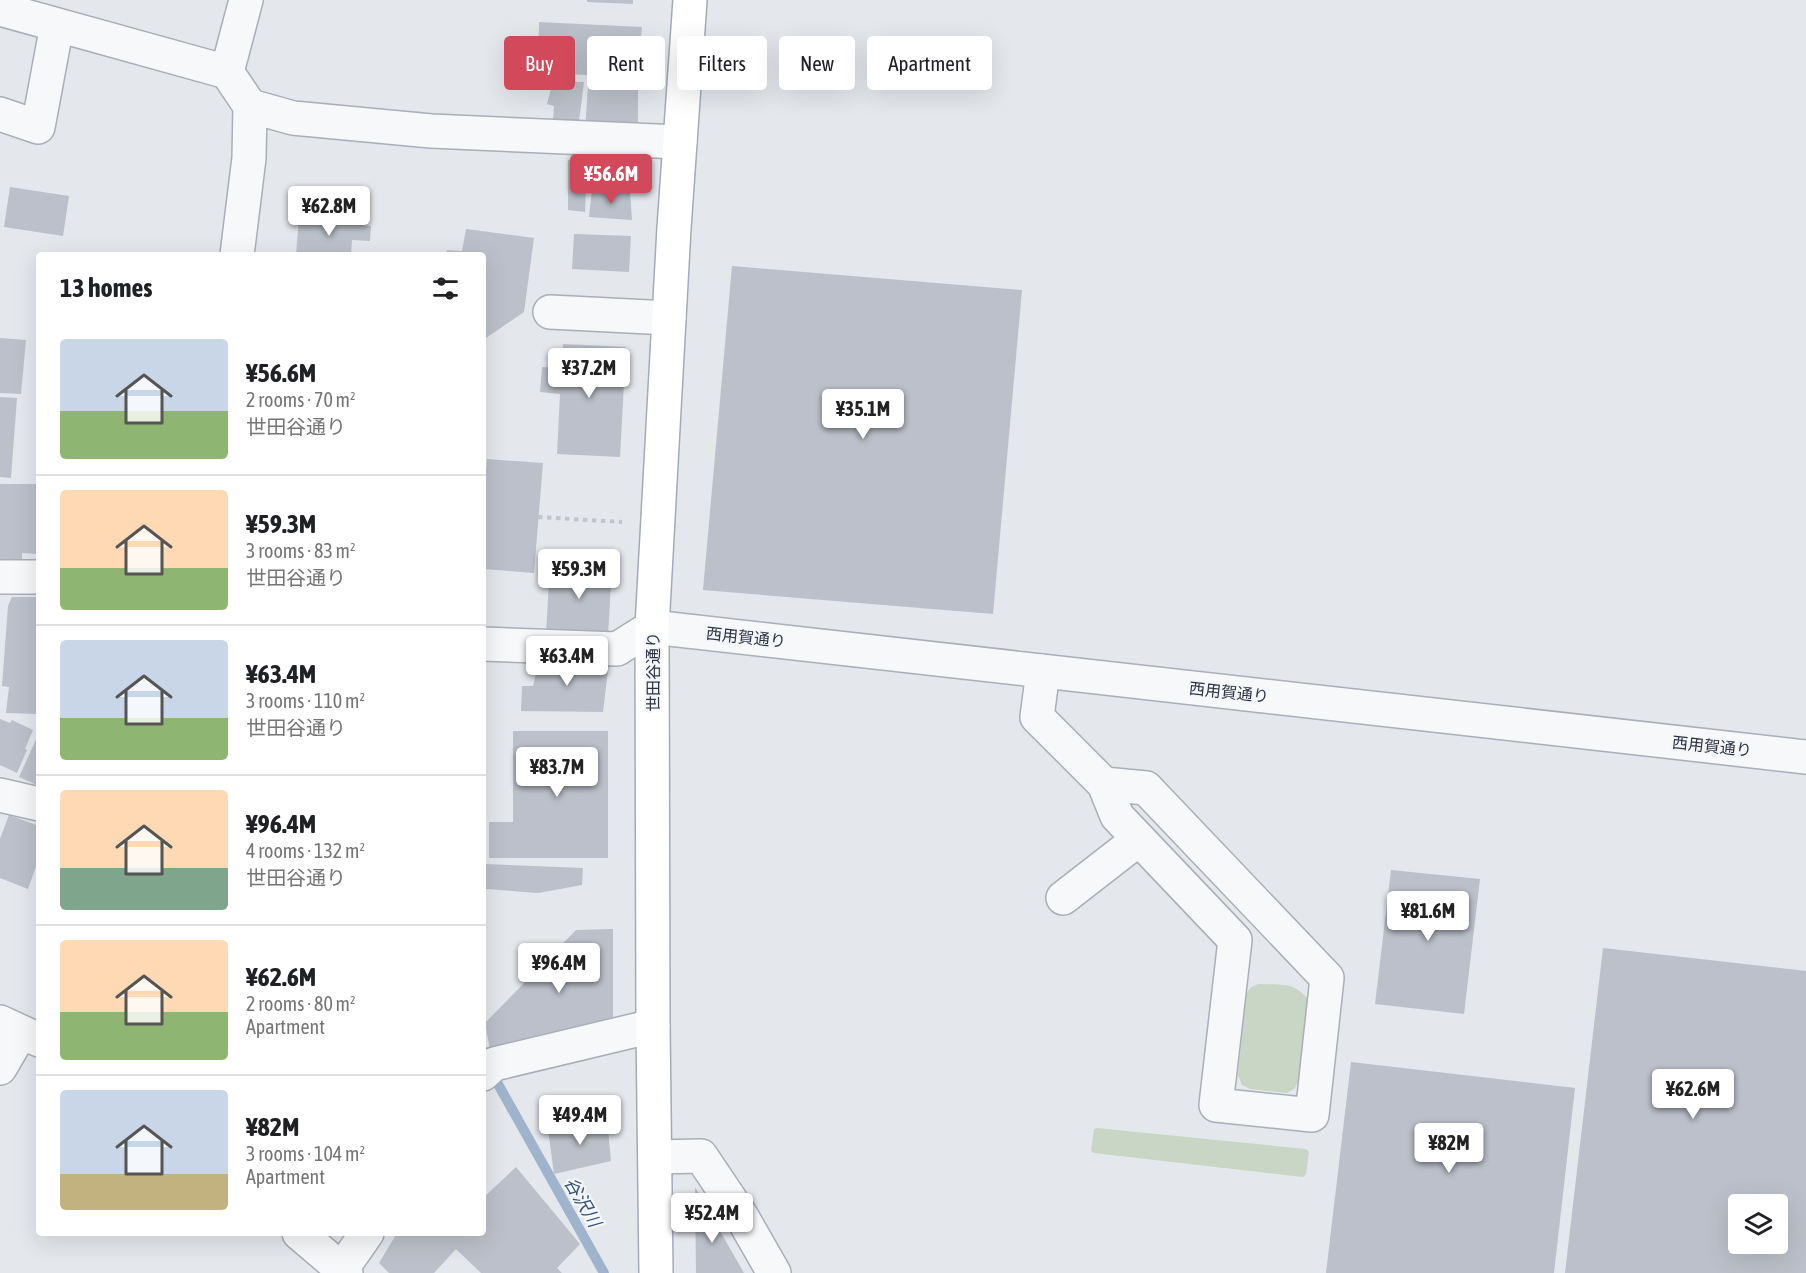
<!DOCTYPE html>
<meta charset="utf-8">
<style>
body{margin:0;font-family:"Asap Condensed","Noto Sans JP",sans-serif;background:#f6f6f6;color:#202124;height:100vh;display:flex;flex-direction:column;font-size:22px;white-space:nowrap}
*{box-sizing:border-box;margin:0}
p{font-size:20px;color:#757577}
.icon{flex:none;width:33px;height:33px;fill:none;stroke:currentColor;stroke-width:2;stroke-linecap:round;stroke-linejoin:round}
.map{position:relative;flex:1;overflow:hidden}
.drawer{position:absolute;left:36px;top:252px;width:450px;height:984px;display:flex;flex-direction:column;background:#fff;border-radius:6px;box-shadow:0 6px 24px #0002}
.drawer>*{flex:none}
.top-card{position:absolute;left:504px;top:36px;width:570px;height:54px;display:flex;gap:12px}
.controls{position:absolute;left:1728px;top:1194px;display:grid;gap:12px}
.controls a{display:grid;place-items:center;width:60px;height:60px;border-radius:6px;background:#fff;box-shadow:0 6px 24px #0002;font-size:30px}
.price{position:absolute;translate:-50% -51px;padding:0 14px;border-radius:6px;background:#fff;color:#222;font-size:20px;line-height:39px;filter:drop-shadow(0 2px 3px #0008)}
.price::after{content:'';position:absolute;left:50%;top:36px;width:18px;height:14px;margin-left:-9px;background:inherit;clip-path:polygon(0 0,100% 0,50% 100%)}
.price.selected{background:#d1495b;color:#fff}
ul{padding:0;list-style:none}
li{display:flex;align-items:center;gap:18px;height:150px;padding:0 24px}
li+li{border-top:2px solid #e0e0e0}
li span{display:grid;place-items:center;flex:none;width:168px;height:120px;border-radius:6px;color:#555}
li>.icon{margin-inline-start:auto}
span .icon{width:72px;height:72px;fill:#fffc;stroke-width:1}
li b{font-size:26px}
h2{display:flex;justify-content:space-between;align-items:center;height:72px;padding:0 24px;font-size:26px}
.pill{padding:0 21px;border-radius:6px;background:#fff;box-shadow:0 6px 24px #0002;font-size:21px;line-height:54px}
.pill.selected{background:#d1495b;color:#fff}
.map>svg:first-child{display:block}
.green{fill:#c9d6c5}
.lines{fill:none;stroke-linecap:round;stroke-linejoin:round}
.stream{stroke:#9fb4cc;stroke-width:10}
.building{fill:#bbc0ca;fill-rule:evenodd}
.minor-casing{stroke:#a9aeb7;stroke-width:36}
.major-casing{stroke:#a3abb8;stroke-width:36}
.path{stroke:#c2c5cb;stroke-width:4;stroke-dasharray:4.5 4.5;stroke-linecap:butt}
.minor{stroke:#f7f8fa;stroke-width:33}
.major{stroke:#fff;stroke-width:33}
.labels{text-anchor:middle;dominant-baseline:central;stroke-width:4.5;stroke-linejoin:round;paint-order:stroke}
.street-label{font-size:16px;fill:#2b3445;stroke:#f4f6f9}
.water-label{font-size:18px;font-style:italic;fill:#34527a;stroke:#f4f6f9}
</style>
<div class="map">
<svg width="1806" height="1273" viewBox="0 0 1806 1273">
<rect width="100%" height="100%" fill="#e4e7ec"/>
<!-- green -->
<path class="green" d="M1258 984C1278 985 1296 981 1308 1000L1299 1078 1295 1088 1287 1093 1250 1089 1242 1085 1238 1075 1246 995 1250 988Z
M1097 1128 1306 1149 1309 1152 1306 1174 1303 1177 1094 1153 1091 1151 1094 1129Z"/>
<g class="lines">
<!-- stream -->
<path class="stream" d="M483 1051 489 1068 604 1273"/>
</g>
<!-- building -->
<path class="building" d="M587 0H633V4L587 2Z
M539 22 642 27 637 77 538 73Z
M553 81 584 82 579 121 553 120 554 106 547 104Z
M588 86H638V127L585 130Z
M636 156 633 186H592L595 157Z
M568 160 587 162 585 212 568 210Z
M10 187 69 196 63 236 4 227Z
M592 190 630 192 632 220 589 217Z
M299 218 371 226 370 241 352 240 351 255H296Z
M466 229 534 238 524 312 483 340V255H446L447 250 462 251Z
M574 234 631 236 629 272 572 269Z
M732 266 1022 290 993 614 703 590Z
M0 338 26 340 21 394 0 393Z
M563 344 626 347 620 457 557 454 560 394 540 392 542 367 562 368Z
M0 397 17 398 11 478 0 477Z
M487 459 543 463 534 573 483 569V504Z
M0 484H39L38 554 22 553V564L0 563Z
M550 564 612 567 608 636 546 633Z
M12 597H39V714L6 713 9 687 2 686 8 606Z
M539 661 609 662 603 712 521 711 522 686H533Z
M0 719 10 723 12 720 33 730 25 749 27 750 17 773 0 765Z
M513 731H608V858H489V822H513Z
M39 733V786L19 777Z
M9 815 39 826V858L28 889 0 878V839Z
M486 864 583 868 582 885 538 893 486 889Z
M1391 870 1480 879 1464 1014 1375 1004Z
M613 929V1020L491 1055 485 1023 576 930Z
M1603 948 1806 971V1273H1565ZM1738 1204H1778V1244H1738Z
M1351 1062 1575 1088 1554 1273H1326Z
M607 1119 611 1161 554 1174 548 1129Z
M516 1167 580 1244 557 1268 562 1273H481L456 1249 434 1273H389L379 1263 397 1233H483V1198Z
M695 1187 744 1273H696Z"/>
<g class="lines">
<!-- minor casing -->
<g class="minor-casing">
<path id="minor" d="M0 9 227 72 250 106 249 158 237 255
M227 72 246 0
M250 106 293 118 431 131 680 142
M0 114 38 127 57 25
M550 312 669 318
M0 577H39
M483 644 617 649 652 627 1806 757
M1043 671 1037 717 1104 784 1117 816 1235 940 1216 1105 1312 1115 1327 978 1146 788 1104 784
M0 795 39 804
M1063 898 1139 839
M0 1022 39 1040
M0 1068 21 1032
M483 1074 494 1064 653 1026
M656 1157 701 1156 742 1217 774 1273
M299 1233 346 1273
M339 1273 367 1233"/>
</g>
<!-- major casing -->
<g class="major-casing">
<path id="major" d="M656 1273 653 1026 652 627 674 228 690 0"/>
</g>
<!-- path -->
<path class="path" d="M538 517 622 522"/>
<!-- minor -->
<use href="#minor" class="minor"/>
<!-- major -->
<use href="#major" class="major"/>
</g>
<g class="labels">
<!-- street labels -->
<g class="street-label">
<text transform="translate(746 637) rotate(6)">西用賀通り</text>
<text transform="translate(653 672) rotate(-90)">世田谷通り</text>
<text transform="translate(1229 692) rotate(6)">西用賀通り</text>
<text transform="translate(1712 746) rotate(6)">西用賀通り</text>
</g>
<!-- water labels -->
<g class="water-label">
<text transform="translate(583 1202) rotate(60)">谷沢川</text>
</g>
</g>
</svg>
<div class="controls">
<a><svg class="icon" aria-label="layers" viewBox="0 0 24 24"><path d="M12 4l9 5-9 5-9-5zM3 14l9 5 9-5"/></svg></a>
</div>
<b class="price selected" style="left:611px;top:205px">¥56.6M</b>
<b class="price" style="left:329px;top:237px">¥62.8M</b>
<b class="price" style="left:589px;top:399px">¥37.2M</b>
<b class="price" style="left:863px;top:440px">¥35.1M</b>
<b class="price" style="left:579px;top:600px">¥59.3M</b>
<b class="price" style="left:567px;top:687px">¥63.4M</b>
<b class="price" style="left:557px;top:798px">¥83.7M</b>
<b class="price" style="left:1428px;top:942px">¥81.6M</b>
<b class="price" style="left:559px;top:994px">¥96.4M</b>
<b class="price" style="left:1693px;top:1120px">¥62.6M</b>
<b class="price" style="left:580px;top:1146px">¥49.4M</b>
<b class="price" style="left:1449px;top:1174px">¥82M</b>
<b class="price" style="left:712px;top:1244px">¥52.4M</b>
<div class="top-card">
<a class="pill selected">Buy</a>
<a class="pill">Rent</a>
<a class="pill">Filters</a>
<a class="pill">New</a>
<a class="pill">Apartment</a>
</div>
<section class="drawer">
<h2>13 homes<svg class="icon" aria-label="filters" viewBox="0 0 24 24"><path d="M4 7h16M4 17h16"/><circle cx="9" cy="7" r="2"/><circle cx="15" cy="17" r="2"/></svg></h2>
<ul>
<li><span style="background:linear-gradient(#c9d6e8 60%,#8fb573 0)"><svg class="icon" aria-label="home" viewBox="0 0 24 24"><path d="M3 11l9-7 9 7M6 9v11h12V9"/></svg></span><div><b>¥56.6M</b><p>2 rooms · 70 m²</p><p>世田谷通り</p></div></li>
<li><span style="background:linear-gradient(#ffd9b3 65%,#8fb573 0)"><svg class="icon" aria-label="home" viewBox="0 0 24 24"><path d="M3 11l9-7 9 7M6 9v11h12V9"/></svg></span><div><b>¥59.3M</b><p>3 rooms · 83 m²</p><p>世田谷通り</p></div></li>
<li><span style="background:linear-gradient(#c9d6e8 65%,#8fb573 0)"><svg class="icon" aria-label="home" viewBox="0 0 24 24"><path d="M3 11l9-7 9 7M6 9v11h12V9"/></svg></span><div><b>¥63.4M</b><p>3 rooms · 110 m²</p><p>世田谷通り</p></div></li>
<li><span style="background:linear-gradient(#ffd9b3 65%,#7fa58c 0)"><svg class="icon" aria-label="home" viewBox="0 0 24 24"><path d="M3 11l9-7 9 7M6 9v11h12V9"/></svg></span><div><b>¥96.4M</b><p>4 rooms · 132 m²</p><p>世田谷通り</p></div></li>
<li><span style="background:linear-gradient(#ffd9b3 60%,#8fb573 0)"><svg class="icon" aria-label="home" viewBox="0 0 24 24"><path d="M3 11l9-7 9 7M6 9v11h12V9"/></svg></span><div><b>¥62.6M</b><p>2 rooms · 80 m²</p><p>Apartment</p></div></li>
<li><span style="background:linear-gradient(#c9d6e8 70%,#c2b280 0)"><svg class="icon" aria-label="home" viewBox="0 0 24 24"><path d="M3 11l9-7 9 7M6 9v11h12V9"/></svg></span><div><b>¥82M</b><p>3 rooms · 104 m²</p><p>Apartment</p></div></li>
</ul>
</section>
</div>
